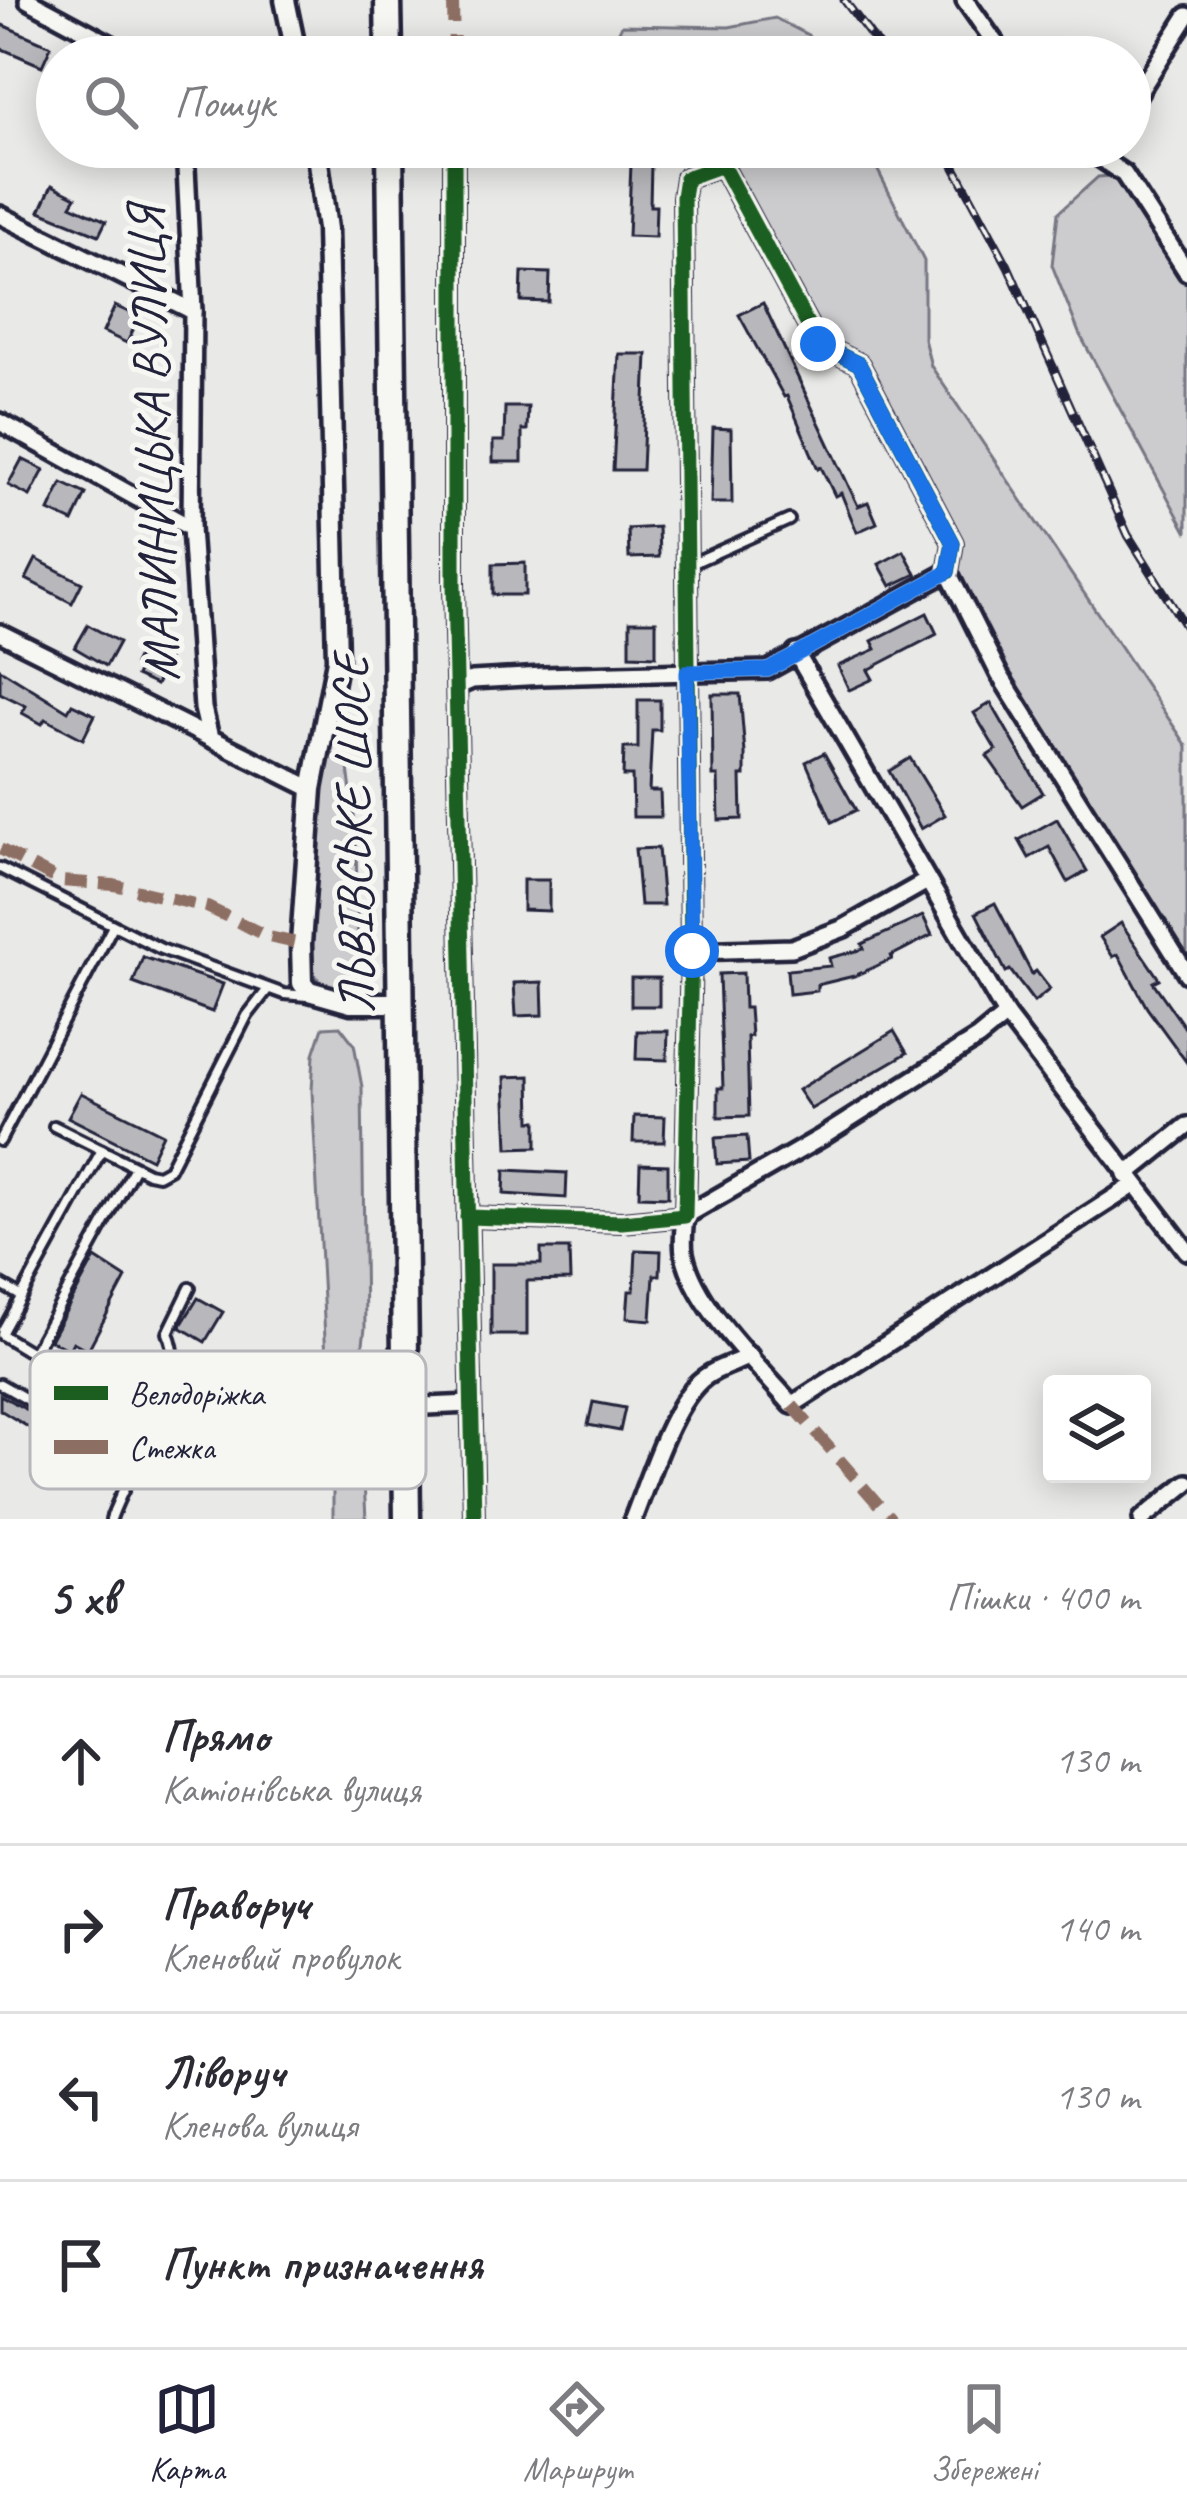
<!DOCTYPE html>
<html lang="uk">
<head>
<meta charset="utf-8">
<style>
  :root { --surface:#fff; --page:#f2f2f3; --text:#2b2b33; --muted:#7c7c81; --line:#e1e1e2; --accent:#22223b }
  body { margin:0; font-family:Caveat,sans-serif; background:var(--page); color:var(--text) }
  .controls { position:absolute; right:36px; bottom:36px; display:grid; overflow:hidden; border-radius:12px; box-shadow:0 6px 30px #0003 }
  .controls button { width:108px; height:108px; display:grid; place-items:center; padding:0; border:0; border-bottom:3px solid var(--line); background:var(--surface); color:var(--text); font:60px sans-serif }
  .stop { position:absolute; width:36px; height:36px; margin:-27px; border:9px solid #1a73e8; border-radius:50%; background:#fff }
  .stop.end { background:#1a73e8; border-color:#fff; box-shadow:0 3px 12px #0008 }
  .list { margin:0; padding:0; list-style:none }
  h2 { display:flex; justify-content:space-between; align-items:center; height:156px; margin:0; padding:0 48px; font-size:51px }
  h2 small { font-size:39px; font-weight:400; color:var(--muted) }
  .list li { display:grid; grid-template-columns:78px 1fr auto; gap:36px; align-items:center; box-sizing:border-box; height:168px; padding:0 48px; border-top:3px solid var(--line) }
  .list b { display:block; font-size:45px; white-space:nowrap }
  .list p { margin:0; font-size:39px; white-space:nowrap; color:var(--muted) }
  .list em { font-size:39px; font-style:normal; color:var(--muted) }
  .icon { flex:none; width:66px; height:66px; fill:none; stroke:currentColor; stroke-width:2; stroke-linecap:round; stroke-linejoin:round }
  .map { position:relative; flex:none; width:1187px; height:1519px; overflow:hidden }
  .search { position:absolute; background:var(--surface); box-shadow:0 6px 30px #0003; left:36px; right:36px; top:36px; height:132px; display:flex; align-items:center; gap:30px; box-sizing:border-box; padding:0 42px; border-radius:66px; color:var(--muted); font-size:45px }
  .sheet { height:828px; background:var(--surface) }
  nav { display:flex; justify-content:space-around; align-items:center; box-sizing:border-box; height:168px; border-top:3px solid var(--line); background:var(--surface); font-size:33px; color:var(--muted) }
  nav a { display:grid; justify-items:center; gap:6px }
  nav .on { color:var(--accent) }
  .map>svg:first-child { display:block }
</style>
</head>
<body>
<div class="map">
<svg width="1187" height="1519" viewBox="0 0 1187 1519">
  <rect width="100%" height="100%" fill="#e9e9e7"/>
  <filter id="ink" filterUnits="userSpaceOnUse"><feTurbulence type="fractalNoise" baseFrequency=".00833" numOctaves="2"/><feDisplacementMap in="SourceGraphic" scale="24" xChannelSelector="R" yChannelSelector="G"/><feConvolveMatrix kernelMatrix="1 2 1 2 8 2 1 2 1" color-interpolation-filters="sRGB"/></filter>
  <g filter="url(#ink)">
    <g fill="#ccccce" stroke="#777784" stroke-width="3">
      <path d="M775,18L808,35L819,57H605L622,25L729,27Z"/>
      <path d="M714,147H866L924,261V339L931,366L1187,746V974L1140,903L948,572L953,543L859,364L818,344Z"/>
      <path d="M1110,176L1124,184L1187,284V533L1079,333L1052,265L1058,213L1098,177Z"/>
      <path d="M328,752L347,760L356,830L358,966L354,984L339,992L324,987L312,971L313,833Z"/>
      <path d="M340,1026L354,1044L362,1087L365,1328L359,1375L349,1382L327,1376L312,1091L314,1054L323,1027Z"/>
      <path d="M344,1471L355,1473L364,1482L366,1519H333V1478Z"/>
    </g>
    <g fill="#b8b8bc" stroke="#22223b" stroke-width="3">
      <path d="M0,24L51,46L42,66L0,48Z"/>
      <path d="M631,164H651L650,206H656L655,237L628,236Z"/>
      <path d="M52,185L76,197L71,205L106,221L99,235L40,211Z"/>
      <path d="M522,272L550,273L549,302L521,301Z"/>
      <path d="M763,303L858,506L868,502L877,523L857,532L841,493L835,496L821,467L818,469L787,396L784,397L739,315Z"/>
      <path d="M115,306L139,317L127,343L103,332Z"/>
      <path d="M619,354H647L642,470H613Z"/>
      <path d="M505,407H528L527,430H522V462H493V441H504Z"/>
      <path d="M713,428L731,429L732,503H711Z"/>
      <path d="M22,459L44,470L30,496L8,485Z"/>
      <path d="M62,483L86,494L73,522L49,511Z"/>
      <path d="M658,527L659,557L629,558L628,529Z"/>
      <path d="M904,551L916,574L891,586L879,564Z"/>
      <path d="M36,559L82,583L72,603L26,579Z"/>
      <path d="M525,563V595H493V564Z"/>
      <path d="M927,613L937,634L868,670L873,679L849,690L838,666L876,649L872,641Z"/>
      <path d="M630,621H656V656L630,655Z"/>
      <path d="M88,625L119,642L106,666L75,648Z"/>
      <path d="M142,647L168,659L156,685L136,676L140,667L134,664Z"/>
      <path d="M0,669L68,711L72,704L95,715L83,739L45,719L42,724L22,713L26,706L0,693Z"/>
      <path d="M712,694H740L745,753V776H741L742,819L719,820L718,776H713Z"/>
      <path d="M638,700H660V730H652L649,791H660L661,817H633L632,776H623L624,748H638Z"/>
      <path d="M991,703L1043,793L1022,806L987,756L996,750L974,713Z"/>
      <path d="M824,753L856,810L832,822L806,762Z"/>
      <path d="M910,758L945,815L921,829L889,771Z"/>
      <path d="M1057,819L1087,871L1068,882L1049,847L1029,858L1019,840Z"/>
      <path d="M658,848L663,905H640L635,849Z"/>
      <path d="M523,880H549V911L523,910Z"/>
      <path d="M995,903L1032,974L1036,971L1050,989L1034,1002L1010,970L1006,972L976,913Z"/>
      <path d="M923,916L932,935L891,956L892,959L854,976L817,985V991L789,994L787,970L831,966L829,958L864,949L862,944Z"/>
      <path d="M1121,923L1159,979L1153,982L1187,1031V1063L1147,1008L1118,954L1113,957L1100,937Z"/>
      <path d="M143,957L223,984L212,1012L133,983Z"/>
      <path d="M743,973L744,1008H749L751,1036L747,1037L749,1116L718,1117V1088H723L719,974Z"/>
      <rect x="631" y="978" width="28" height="28"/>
      <path d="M542,982L543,1015L516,1016L514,983Z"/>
      <path d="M637,1031H668L667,1060L636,1059Z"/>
      <path d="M894,1031L907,1053L811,1109L798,1090Z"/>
      <path d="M530,1076L531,1121H537V1147L508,1148L505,1077Z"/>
      <path d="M81,1093L163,1134L151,1159L68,1117Z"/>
      <path d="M634,1116L665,1117L664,1142H633Z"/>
      <path d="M747,1136L749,1162L717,1164L715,1138Z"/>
      <path d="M640,1164L668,1165V1197L639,1196Z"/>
      <path d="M505,1170L567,1173L566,1198L504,1194Z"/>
      <path d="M541,1249H569L570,1280L527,1281V1335H491V1264H541Z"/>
      <path d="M636,1250L661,1251L660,1275H654L651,1320L627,1318L629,1291H634Z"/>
      <path d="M95,1258L126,1278L88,1350L73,1342L69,1350L50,1340Z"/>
      <path d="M198,1298L223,1312L205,1342L180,1327Z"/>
      <path d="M0,1395L111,1457L102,1472L0,1410Z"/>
      <path d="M593,1402L625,1408L620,1431L588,1425Z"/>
    </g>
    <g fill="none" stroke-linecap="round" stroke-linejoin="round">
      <defs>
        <g id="service">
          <path d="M686,566L789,520"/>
          <path d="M0,868L161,949L284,994L307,996"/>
          <path d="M54,1126L148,1173L158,1175L169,1169L247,1016L268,989"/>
          <path d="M0,1141L113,926"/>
          <path d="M102,1150L3,1330L2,1335L30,1352L35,1350L135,1167"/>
          <path d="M0,1284L21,1296"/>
          <path d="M0,1384L134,1460"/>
          <path d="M111,1519C129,1464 193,1389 168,1333L190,1288"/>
        </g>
        <g id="minor">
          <path d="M28,0L134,57"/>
          <path d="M965,0L1005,57"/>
          <path d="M1130,106L1187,16"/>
          <path d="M185,147L193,311L191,528L203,708L210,738"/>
          <path d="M1084,147L1124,174L1187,272"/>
          <path d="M454,155V585L474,1519"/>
          <path d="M0,215L193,311"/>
          <path d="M0,422L191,528"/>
          <path d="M948,572L999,674L1187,974"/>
          <path d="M0,633L312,789"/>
          <path d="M796,653L1006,1015"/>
          <path d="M458,686L472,680L543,676L768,670L948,572"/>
          <path d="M691,951L792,948L844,928L927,881"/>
          <path d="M1126,1175L1187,1126"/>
          <path d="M1134,1185L792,1405C758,1365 694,1306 684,1253C682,1241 684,1228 685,1216L822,1137L978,1038L1006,1015L1187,1251"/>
          <path d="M467,1217L622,1222L685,1216L691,951L683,197L686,178L722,165L818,344L859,364L953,543L948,572"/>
          <path d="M405,1407L471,1404"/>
          <path d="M633,1519C648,1481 670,1410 699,1382C713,1369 733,1364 750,1356"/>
          <path d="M1142,1519L1187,1483"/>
        </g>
        <g id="tertiary">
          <path d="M285,0L297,57"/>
          <path d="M316,147L327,229L337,660L312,789L301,944L302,983L309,991L351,1003H399"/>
        </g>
        <g id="primary">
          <path d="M388,0L389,57"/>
          <path d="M390,147L407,1519"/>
        </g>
      </defs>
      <use href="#service" stroke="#22223b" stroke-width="16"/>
      <use href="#minor" stroke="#22223b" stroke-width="24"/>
      <use href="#tertiary" stroke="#22223b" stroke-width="27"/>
      <use href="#primary" stroke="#22223b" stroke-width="33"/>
      <use href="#service" stroke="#f6f6f2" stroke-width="8"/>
      <use href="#minor" stroke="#f6f6f2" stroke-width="15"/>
      <use href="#tertiary" stroke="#f6f6f2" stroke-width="18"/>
      <use href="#primary" stroke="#f6f6f2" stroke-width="24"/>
      <defs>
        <g id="rail">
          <path d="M844,0L887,57"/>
          <path d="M944,147L1008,266L1128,535L1187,629"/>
        </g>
      </defs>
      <use href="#rail" stroke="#22223b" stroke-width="9"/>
      <use href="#rail" stroke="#f6f6f2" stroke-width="4.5" stroke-dasharray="14" stroke-linecap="butt"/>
      <g stroke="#8d6e63" stroke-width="12" stroke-dasharray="24 12" stroke-linecap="butt">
        <path d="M453,0L454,57"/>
        <path d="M0,849L60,881L114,885L207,907L269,937L301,944"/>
        <path d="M792,1405L891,1519"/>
      </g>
      <defs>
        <g id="cycleway">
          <path d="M454,155V585L474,1519"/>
          <path d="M467,1217L622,1222L685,1216L691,951L683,197L686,178L722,165L818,344L859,364L953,543L948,572"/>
        </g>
      </defs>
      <use href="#cycleway" stroke="#f6f6f2" stroke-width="22"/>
      <use href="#cycleway" stroke="#1b5e20" stroke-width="15"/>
    </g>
  </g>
  <g fill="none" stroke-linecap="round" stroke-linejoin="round" filter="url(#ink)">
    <path stroke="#1a73e8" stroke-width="15" d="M692,951L687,672L768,670L948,572L953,543L859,364L818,344"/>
  </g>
  <g text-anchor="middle" stroke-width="10" stroke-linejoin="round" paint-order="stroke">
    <g font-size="51" fill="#22223b" stroke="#f6f6f2">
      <text transform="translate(152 444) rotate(-92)" y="18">МАЛИНИЦЬКА ВУЛИЦЯ</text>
      <text transform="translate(352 834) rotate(-91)" y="18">ЛЬВІВСЬКЕ ШОСЕ</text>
    </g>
  </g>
  <rect x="30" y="1351" width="396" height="138" rx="18" fill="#f6f6f2" stroke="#b6b6bb" stroke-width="3"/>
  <rect x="54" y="1386" width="54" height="14" fill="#1b5e20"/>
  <rect x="54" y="1440" width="54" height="14" fill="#8d6e63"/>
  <g font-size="33" fill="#22223b">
    <text x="129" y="1405">Велодоріжка</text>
    <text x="129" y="1459">Стежка</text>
  </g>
</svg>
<div class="controls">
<button><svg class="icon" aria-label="layers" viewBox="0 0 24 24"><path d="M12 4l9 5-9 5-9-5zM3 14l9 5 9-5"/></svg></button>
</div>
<div class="stop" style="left:692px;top:951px"></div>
<div class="stop end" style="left:818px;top:344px"></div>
<div class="search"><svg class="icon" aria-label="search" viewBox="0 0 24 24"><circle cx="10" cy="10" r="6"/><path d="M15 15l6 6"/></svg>Пошук</div>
</div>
<section class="sheet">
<h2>5 хв<small>Пішки · 400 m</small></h2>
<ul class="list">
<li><svg class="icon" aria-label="ahead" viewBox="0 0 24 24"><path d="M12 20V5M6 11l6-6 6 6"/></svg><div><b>Прямо</b><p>Катіонівська вулиця</p></div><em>130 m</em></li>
<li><svg class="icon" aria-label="right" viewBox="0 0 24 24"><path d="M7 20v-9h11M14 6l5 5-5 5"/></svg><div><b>Праворуч</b><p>Кленовий провулок</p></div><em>140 m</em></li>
<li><svg class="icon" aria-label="left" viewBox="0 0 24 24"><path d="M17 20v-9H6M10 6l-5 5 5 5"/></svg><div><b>Ліворуч</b><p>Кленова вулиця</p></div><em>130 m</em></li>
<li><svg class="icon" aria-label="arrive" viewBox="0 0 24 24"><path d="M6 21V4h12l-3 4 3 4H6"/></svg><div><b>Пункт призначення</b></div></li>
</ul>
</section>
<nav>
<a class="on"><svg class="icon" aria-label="map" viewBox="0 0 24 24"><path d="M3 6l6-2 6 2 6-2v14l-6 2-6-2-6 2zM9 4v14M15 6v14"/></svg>Карта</a>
<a><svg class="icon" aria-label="directions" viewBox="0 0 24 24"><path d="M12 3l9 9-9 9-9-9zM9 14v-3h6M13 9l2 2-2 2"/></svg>Маршрут</a>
<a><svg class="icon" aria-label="saved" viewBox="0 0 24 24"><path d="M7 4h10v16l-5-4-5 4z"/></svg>Збережені</a>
</nav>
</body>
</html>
